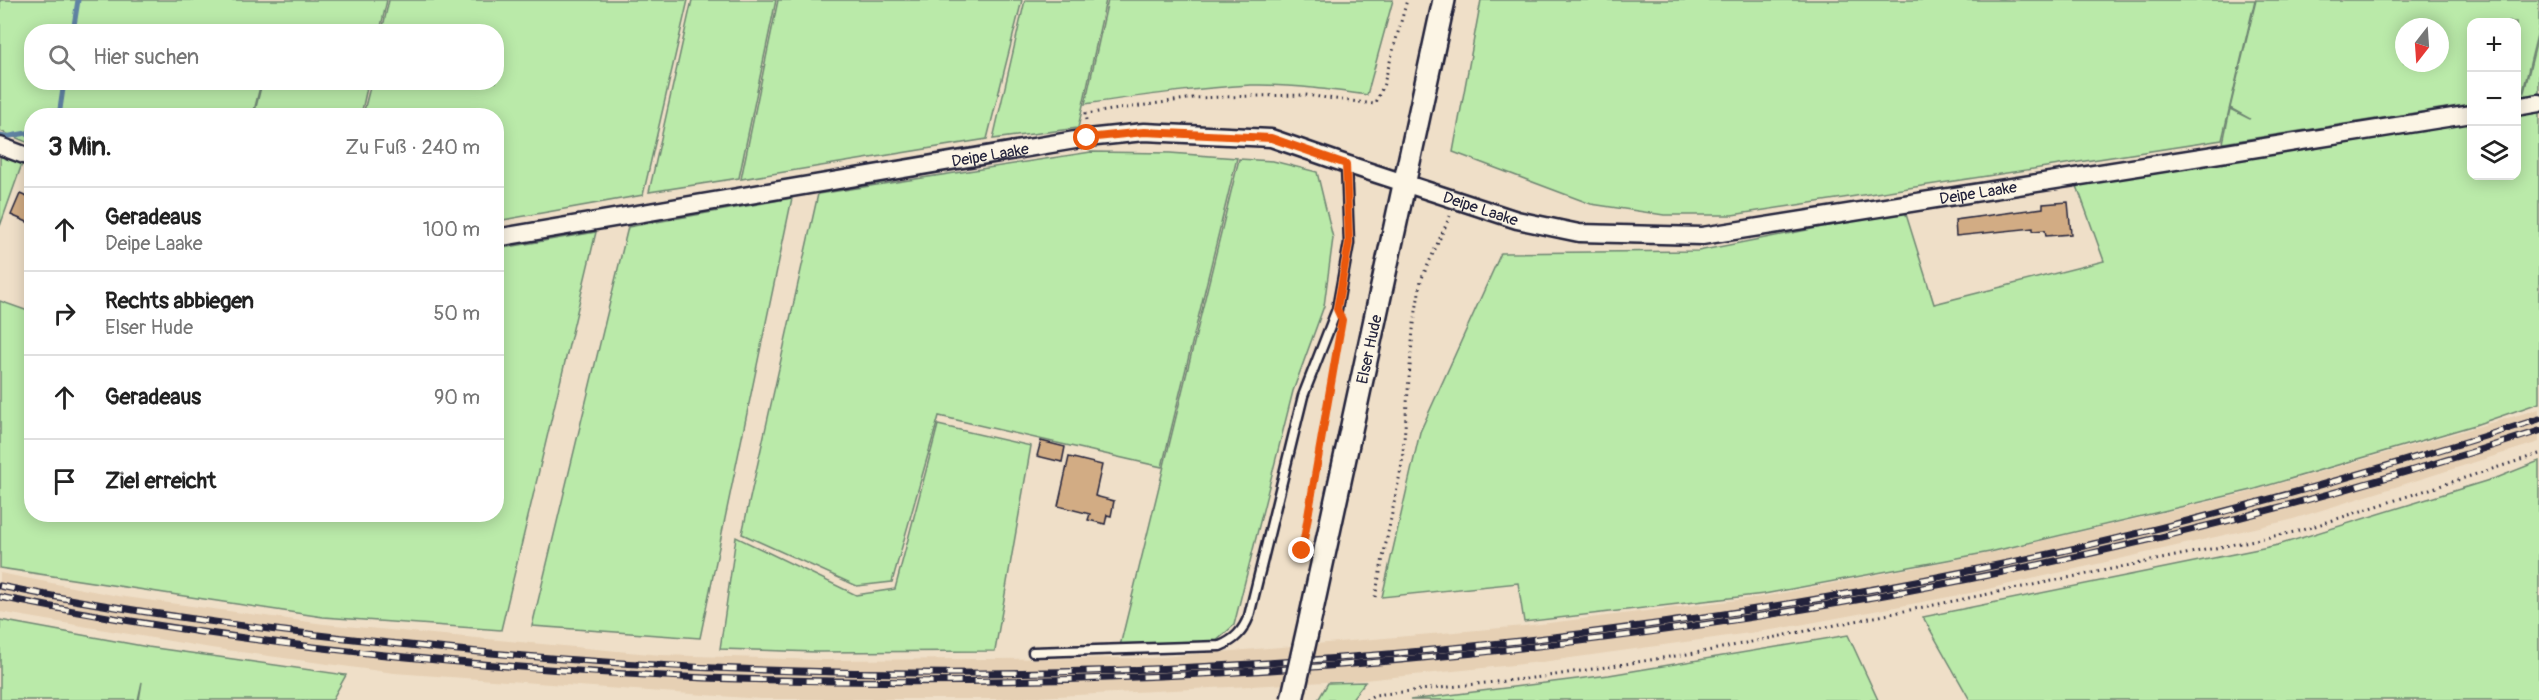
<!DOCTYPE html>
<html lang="de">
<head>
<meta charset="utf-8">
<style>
  :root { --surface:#fff; --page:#f2f2f2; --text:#222; --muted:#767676; --line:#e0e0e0 }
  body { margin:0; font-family:Pangolin,sans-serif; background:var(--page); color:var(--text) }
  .controls { position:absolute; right:18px; top:18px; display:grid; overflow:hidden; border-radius:12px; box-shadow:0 3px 15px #0003 }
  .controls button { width:54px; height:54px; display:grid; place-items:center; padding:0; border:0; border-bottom:2px solid var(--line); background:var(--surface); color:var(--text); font:30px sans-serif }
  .compass { position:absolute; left:2395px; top:18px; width:54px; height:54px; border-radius:50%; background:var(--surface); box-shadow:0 3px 15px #0003; rotate:197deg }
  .stop { position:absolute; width:18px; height:18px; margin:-14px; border:4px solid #ea580c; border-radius:50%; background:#fff }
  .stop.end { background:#ea580c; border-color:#fff; box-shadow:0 2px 6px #0008 }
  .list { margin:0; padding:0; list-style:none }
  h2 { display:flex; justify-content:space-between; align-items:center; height:78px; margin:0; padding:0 24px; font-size:26px }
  h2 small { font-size:20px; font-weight:400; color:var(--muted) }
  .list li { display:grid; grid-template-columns:39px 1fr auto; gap:18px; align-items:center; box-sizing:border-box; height:84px; padding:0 24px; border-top:2px solid var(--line) }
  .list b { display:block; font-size:22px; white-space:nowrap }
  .list p { margin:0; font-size:20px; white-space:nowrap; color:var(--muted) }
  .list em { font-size:20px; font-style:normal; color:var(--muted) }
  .icon { flex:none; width:33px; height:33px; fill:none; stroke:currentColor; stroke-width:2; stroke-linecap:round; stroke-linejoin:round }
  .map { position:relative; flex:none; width:2539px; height:700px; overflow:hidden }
  .search { position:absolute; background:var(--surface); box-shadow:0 3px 15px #0003; left:24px; top:24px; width:480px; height:66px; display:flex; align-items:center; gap:15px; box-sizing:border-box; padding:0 21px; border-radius:24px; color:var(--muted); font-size:22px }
  .panel { position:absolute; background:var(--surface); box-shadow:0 3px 15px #0003; left:24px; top:108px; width:480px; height:414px; border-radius:24px }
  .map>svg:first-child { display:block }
</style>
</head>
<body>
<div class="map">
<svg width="2539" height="700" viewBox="0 0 2539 700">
  <rect width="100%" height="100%" fill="#efdfc8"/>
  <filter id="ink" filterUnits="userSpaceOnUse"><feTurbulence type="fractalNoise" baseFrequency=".0167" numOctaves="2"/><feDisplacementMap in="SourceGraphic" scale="12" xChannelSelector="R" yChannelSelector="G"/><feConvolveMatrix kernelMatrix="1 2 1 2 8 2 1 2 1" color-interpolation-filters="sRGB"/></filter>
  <g filter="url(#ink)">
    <path fill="#e6d0b4" d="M2539,409V442L2290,520L1970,593L1778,629L1542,662L1364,680L997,699H761L394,673L211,648L0,612V573L118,596L324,624L661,655L824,660L1151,658L1524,626L1762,597L1990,553L2243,494Z"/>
    <g fill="#baeaa9" stroke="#6e8672" stroke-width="1.5" fill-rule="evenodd">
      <path d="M0,0H387L380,31H274V27L273,32H32V82L261,83L253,115L32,116L31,144L0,131Z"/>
      <path d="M389,0H688L643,195L497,221L496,116L363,115L371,83L496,82V32L382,31Z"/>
      <path d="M692,0H776L739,178L649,192Z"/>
      <path d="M778,0H1022L987,139L741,179Z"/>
      <path d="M1025,0H1106L1078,128L993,139Z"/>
      <path d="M1108,0H1393L1367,95C1329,90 1290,84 1251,85C1196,88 1140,96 1085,104Z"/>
      <path d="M1481,0H2255L2222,140L1732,215H1664L1591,204L1453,152Z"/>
      <path d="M2256,0H2539V27L2522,96L2517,97L2516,22H2472L2471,104L2223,143L2230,109L2250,119L2230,108ZM2404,27H2440V63H2404Z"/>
      <path d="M2539,32V93L2523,96Z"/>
      <path d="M262,83V82L368,83L361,115H254Z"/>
      <path d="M2539,108V403L2475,425L2252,490L1990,552L1764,594L1524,622L1518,583L1382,597L1420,432L1501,253L1698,251L1905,211L1934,304L2104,261L2076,183L2471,119L2472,176H2516L2517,112Z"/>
      <path d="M1091,152L1170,153L1237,158L1162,467L939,416L892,582L857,586L742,534L818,194Z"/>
      <path d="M0,156L22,164L0,226Z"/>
      <path d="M1239,159L1273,161L1317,172L1333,238L1324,306L1293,391L1234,625L1213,644L1120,646Z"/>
      <path d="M792,198L700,638L532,626L628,227Z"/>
      <path d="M596,232L501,630L323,617L0,568V301L31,312L32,514H496L497,249Z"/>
      <path d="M938,425L1031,446L995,651L816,652L720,649L736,537L856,595L895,589Z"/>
      <path d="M2539,461V700H1970L1923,617L2278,545L2499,477Z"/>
      <path d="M0,620L148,647L346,675L332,700H139L142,682L138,700H0Z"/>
      <path d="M1848,635L1878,700H1410L1609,675Z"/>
      <path d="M1365,682L1351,700H1318L1328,683Z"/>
    </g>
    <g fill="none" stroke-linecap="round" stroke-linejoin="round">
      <g stroke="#6083a3" stroke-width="5">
        <path d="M73,32L78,0"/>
        <path d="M59,116L64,82"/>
        <path d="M0,136L5,137L32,132"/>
      </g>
    </g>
    <g fill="#d2ac84" stroke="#22223b" stroke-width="1.5">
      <path d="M20,194L32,199V224L11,215Z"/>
      <path d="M2068,202L2071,234L2046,236L2045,230L2033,231V228L1956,236L1955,220L2043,208V204Z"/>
      <path d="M1041,441L1065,447L1062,462L1037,456Z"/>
      <path d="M1069,457L1102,465L1095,496L1114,501L1111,516L1107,515L1105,524L1088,520L1090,514L1058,506Z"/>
    </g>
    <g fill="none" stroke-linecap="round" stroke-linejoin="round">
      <defs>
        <path id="service" d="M1033,652L1220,646C1235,640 1243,631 1249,616L1303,396L1337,309L1349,243L1346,164"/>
        <g id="minor">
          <path d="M2516,107L2539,103"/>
          <path d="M0,146L32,158"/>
          <path id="s1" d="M496,238L1087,138L1144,132L1271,138L1346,164L1517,220L1579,233L1702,236L2472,114"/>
        </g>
        <g id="tertiary">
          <path id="s2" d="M1311,615L1444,0"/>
        </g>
      </defs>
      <use href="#service" stroke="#22223b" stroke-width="13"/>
      <use href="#minor" stroke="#22223b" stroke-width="21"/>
      <use href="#tertiary" stroke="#22223b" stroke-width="26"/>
      <g stroke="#22223b" stroke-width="3" stroke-dasharray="1.5 4.5" stroke-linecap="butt">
        <path d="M1086,120L1085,114L1194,98L1254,96L1305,95L1374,104L1383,87L1407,0"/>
        <path d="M1302,560L1338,345"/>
        <path d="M1375,597L1402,464L1413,330L1421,280L1450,216"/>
        <path d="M1366,700L1374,695L1542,677L1707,651L2299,531L2539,454"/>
      </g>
      <use href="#service" stroke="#fcf5e5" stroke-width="8"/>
      <use href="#minor" stroke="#fcf5e5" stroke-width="16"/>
      <use href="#tertiary" stroke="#fcf5e5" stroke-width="21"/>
      <defs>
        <g id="rail">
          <path d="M0,586C148,616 298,634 448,649C958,699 1475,671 1978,569C2168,531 2354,478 2539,419"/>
          <path d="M0,597C232,644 469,668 705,678C1325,700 1949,622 2539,431"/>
        </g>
      </defs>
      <use href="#rail" stroke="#22223b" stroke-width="7"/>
      <use href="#rail" stroke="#fcf5e5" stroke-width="4.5" stroke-dasharray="14" stroke-linecap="butt"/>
      <defs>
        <path id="tertiary-bridge" d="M1292,700L1311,615"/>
      </defs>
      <use href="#tertiary-bridge" stroke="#22223b" stroke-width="26" stroke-linecap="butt"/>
      <use href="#tertiary-bridge" stroke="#fcf5e5" stroke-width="21"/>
    </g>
  </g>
  <g fill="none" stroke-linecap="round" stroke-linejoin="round" filter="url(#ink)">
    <path stroke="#ea580c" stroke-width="8" d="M1087,138L1144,132L1271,138L1346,164L1349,243L1337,309L1342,320L1302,551"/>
  </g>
  <g text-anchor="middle" stroke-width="4.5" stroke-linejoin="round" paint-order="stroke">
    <g font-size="16" fill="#22223b" stroke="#fcf5e5">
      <text dy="6" stroke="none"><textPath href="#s1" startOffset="501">Deipe Laake</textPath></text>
      <text dy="6" stroke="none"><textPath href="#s1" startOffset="1509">Deipe Laake</textPath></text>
      <text dy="6" stroke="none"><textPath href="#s1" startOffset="1005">Deipe Laake</textPath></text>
      <text dy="6" stroke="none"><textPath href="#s2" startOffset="272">Elser Hude</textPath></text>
    </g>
  </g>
</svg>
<div class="controls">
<button>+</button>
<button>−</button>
<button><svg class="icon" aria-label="layers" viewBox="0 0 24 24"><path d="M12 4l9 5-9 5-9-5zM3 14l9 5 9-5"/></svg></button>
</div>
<svg class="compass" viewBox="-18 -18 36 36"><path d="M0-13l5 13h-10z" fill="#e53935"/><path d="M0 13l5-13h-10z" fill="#767676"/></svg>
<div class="stop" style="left:1087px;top:138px"></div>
<div class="stop end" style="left:1302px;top:551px"></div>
<div class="search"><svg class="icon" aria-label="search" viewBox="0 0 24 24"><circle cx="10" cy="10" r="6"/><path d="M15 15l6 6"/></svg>Hier suchen</div>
<section class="panel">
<h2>3 Min.<small>Zu Fuß · 240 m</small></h2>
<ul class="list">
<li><svg class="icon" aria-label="ahead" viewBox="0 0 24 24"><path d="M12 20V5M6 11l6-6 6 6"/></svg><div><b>Geradeaus</b><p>Deipe Laake</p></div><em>100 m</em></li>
<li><svg class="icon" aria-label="right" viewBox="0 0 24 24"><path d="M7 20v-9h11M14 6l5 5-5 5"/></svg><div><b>Rechts abbiegen</b><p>Elser Hude</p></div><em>50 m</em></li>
<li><svg class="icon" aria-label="ahead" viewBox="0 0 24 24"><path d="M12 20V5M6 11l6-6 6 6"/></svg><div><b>Geradeaus</b></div><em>90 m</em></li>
<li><svg class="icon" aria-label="arrive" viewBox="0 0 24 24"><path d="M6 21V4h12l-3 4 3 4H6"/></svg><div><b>Ziel erreicht</b></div></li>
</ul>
</section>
</div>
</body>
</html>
